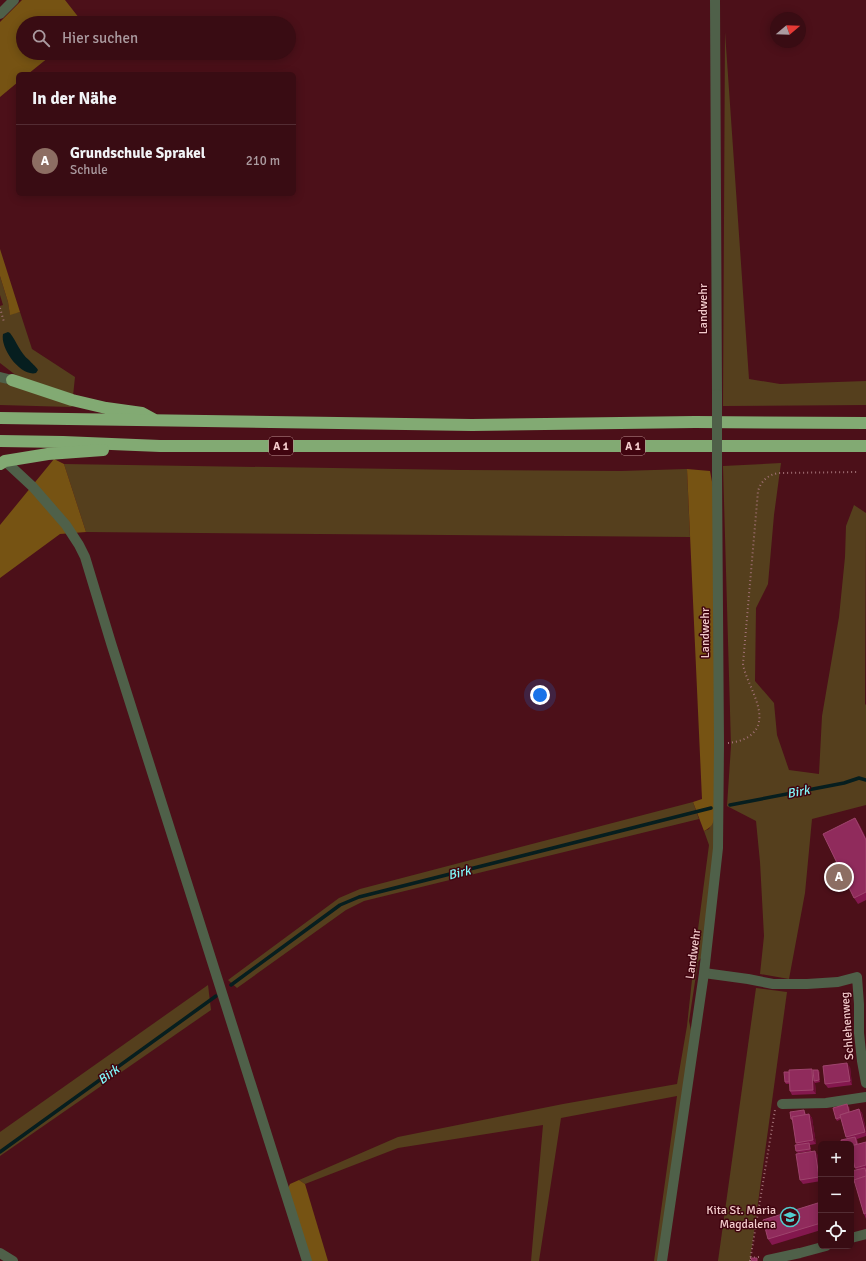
<!DOCTYPE html>
<html lang="de">
<head>
<meta charset="utf-8">
<style>
  :root { --surface:#390c13; --page:#40151c; --text:#f1f3f6; --muted:#ab9ba0; --line:#532c33; --accent:#1a73e8 }
  body { margin:0; font-family:Signika,sans-serif; background:var(--page); color:var(--text) }
  .controls { position:absolute; right:12px; bottom:12px; display:grid; overflow:hidden; border-radius:6px; box-shadow:0 2px 10px #0003 }
  .controls button { width:36px; height:36px; display:grid; place-items:center; padding:0; border:0; border-bottom:1px solid var(--line); background:var(--surface); color:var(--text); font:20px sans-serif }
  .compass { position:absolute; left:770px; top:12px; width:36px; height:36px; border-radius:50%; background:var(--surface); box-shadow:0 2px 10px #0003; rotate:71deg }
  .you { position:absolute; left:540px; top:695px; width:14px; height:14px; margin:-10px; border:3px solid #fff; border-radius:50%; background:#1a73e8; box-shadow:0 0 0 6px #1a73e833 }
  .badge { display:grid; place-items:center; width:26px; height:26px; border-radius:50%; background:var(--accent); color:#fff; font-size:13px; font-weight:700 }
  .pin { position:absolute; translate:-50% -50%; border:2px solid #fff; box-shadow:0 1px 4px #0006 }
  .list { margin:0; padding:0; list-style:none }
  h2 { display:flex; justify-content:space-between; align-items:center; height:52px; margin:0; padding:0 16px; font-size:17px }
  h2 small { font-size:13px; font-weight:400; color:var(--muted) }
  .list li { display:grid; grid-template-columns:26px 1fr auto; gap:12px; align-items:center; box-sizing:border-box; height:72px; padding:0 16px; border-top:1px solid var(--line) }
  .list b { display:block; font-size:15px; white-space:nowrap }
  .list p { margin:0; font-size:13px; white-space:nowrap; color:var(--muted) }
  .list em { font-size:13px; font-style:normal; color:var(--muted) }
  .icon { flex:none; width:22px; height:22px; fill:none; stroke:currentColor; stroke-width:2; stroke-linecap:round; stroke-linejoin:round }
  .map { position:relative; flex:none; width:866px; height:1261px; overflow:hidden }
  .search { position:absolute; background:var(--surface); box-shadow:0 2px 10px #0003; left:16px; top:16px; width:280px; height:44px; display:flex; align-items:center; gap:10px; box-sizing:border-box; padding:0 14px; border-radius:22px; color:var(--muted); font-size:15px }
  .panel { position:absolute; background:var(--surface); box-shadow:0 2px 10px #0003; left:16px; top:72px; width:280px; height:124px; border-radius:6px }
  .map>svg:first-child { display:block }
</style>
</head>
<body>
<div class="map">
<svg width="866" height="1261" viewBox="0 0 866 1261">
  <rect width="100%" height="100%" fill="#4c1019"/>
  <g fill="#553f1d">
    <path d="M725,32L749,379L780,384L866,381V405L723,406Z"/>
    <path d="M0,276L8,302L10,314L20,312L32,349L75,377L73,396L26,381L13,373L0,363V306L3,305L0,295Z"/>
    <path d="M0,381L73,406L71,407L0,405Z"/>
    <path d="M781,463L774,515L768,584L756,608L755,681L774,703L777,735L789,770L819,774L822,716L839,617L845,557L846,526L854,505L866,513L865,704L866,705V805L812,819L805,893L789,979L760,974L764,936L760,862L756,821L727,806L731,746L723,466Z"/>
    <path d="M64,464L462,470L621,471L687,469L690,537L86,532Z"/>
    <path d="M693,802L699,819L364,901L346,910L237,988L228,980L339,898L360,889Z"/>
    <path d="M715,815V835L704,954L698,962L689,1021L692,1035L659,1261H654L677,1096L561,1118L539,1261H531L543,1125L398,1148L305,1184L299,1180L398,1137L563,1104L677,1084L687,1026L695,952L709,845L704,831L709,829Z"/>
    <path d="M208,985L211,1010L0,1156V1132Z"/>
    <path d="M756,988L787,992L750,1261H718Z"/>
  </g>
  <g fill="#765313">
    <path d="M22,0H65L83,23H23V53H54L28,74H18V82L0,97V22Z"/>
    <path d="M0,249L20,312L10,315L8,302L0,276Z"/>
    <path d="M54,459L64,464L86,532L60,534L0,578V525Z"/>
    <path d="M687,469L710,471L713,487L715,815C713,824 712,827 704,831L693,802L702,799Z"/>
    <path d="M299,1180L305,1184L328,1261H310L287,1190L290,1184Z"/>
  </g>
  <path fill="#061e1f" d="M8,332L10,333C17,342 20,353 29,360C32,364 35,365 38,370L36,373C21,377 0,349 3,334Z"/>
  <g fill="none" stroke-linecap="round" stroke-linejoin="round">
    <g stroke="#061e1f" stroke-width="3.5">
      <path d="M730,805L844,783L859,778L866,780"/>
      <path d="M231,985L340,905L359,897L711,808"/>
      <path d="M0,1152L216,996"/>
    </g>
    <g stroke="#a17075" stroke-width="2" stroke-dasharray="1 3" stroke-linecap="butt">
      <path d="M0,308L4,322"/>
      <path d="M728,743C738,742 748,739 754,732C770,714 746,684 743,664L758,491C761,481 768,475 778,473L858,472"/>
      <path d="M750,1258L759,1257"/>
      <path d="M750,1261L775,1110"/>
    </g>
    <g stroke="#4f6049" stroke-width="10">
      <path d="M715,0L717,394"/>
      <path d="M0,14L14,0"/>
      <path d="M0,377L12,380"/>
      <path d="M5,461L33,487L66,525L79,545L85,557L111,643L307,1261"/>
      <path d="M704,973L748,979L773,984H807L838,982L857,977L859,1004V1033L862,1061L866,1083"/>
      <path d="M782,1104L826,1103L866,1097"/>
      <path d="M851,1238L866,1234"/>
      <path d="M0,1253L13,1261"/>
      <path d="M768,1260L800,1253L826,1246"/>
      <path d="M662,1261L704,973L718,848L719,744L717,475"/>
    </g>
    <g stroke="#82aa73" stroke-width="12">
      <path d="M12,380L72,400L106,408L142,413L153,419"/>
      <path d="M0,418L472,425L695,422L866,423"/>
      <path d="M0,441L63,442L160,446H866"/>
      <path d="M0,464L5,461L48,454L103,450"/>
    </g>
    <path stroke="#4f6049" stroke-width="10" d="M717,394V475"/>
  </g>
  <g fill="#84184e">
    <path d="M855,818L859,824L866,838V900L858,904L854,898Z"/>
    <path d="M850,1067L852,1085L828,1088L825,1084Z"/>
    <path d="M812,1069L813,1072H820V1082L815,1083L816,1094L792,1095L790,1091L789,1084H786L785,1082L789,1072Z"/>
    <path d="M849,1106L850,1112L859,1109L862,1113L866,1129V1136L857,1139L858,1144L866,1142V1219L864,1214L856,1184L854,1182L857,1170L855,1168L847,1138L846,1137L841,1119L837,1121L836,1119Z"/>
    <path d="M805,1112L806,1115L809,1114L812,1118L816,1144L810,1145L811,1151L798,1153L796,1151L798,1145L796,1143L793,1121L791,1119Z"/>
    <path d="M818,1155L821,1174V1181L803,1184L800,1180Z"/>
    <path d="M821,1202V1230L772,1245L768,1239Z"/>
  </g>
  <g fill="#690d33">
    <path d="M855,818L859,824L866,838V840Z"/>
    <path d="M847,1063L850,1067L852,1085L850,1081Z"/>
    <path d="M812,1069L815,1073L814,1081L815,1083L816,1094L813,1090Z"/>
    <path d="M818,1070L820,1072V1082L819,1080Z"/>
    <path d="M859,1109L862,1113L866,1129V1133L865,1132Z"/>
    <path d="M809,1114L812,1118L816,1144L813,1140Z"/>
    <path d="M815,1151L818,1155L821,1174V1179L819,1177Z"/>
  </g>
  <g fill="#902b5c" stroke="#9f446d">
    <path d="M855,818L866,840V892L854,898L823,834Z"/>
    <path d="M847,1063L850,1081L825,1084L823,1066Z"/>
    <path d="M812,1069L813,1090L790,1091L789,1070Z"/>
    <path d="M813,1070H818L819,1080L814,1081Z"/>
    <path d="M784,1072H789V1082H785Z"/>
    <path d="M847,1104L849,1112L840,1115L841,1117L836,1119L833,1108Z"/>
    <path d="M859,1109L865,1132L846,1137L840,1115Z"/>
    <path d="M804,1110L805,1115L792,1117L793,1119H791L790,1112Z"/>
    <path d="M809,1114L813,1140L796,1143L792,1117Z"/>
    <path d="M855,1137L857,1144L851,1146V1144H842L841,1140Z"/>
    <path d="M866,1142V1165L855,1168L851,1152V1146Z"/>
    <path d="M809,1143L810,1149L796,1151L795,1145Z"/>
    <path d="M815,1151L819,1177L800,1180L796,1154Z"/>
    <path d="M865,1168L866,1173V1176L854,1180L855,1182H854L851,1171Z"/>
    <path d="M866,1176V1213L864,1214L854,1180Z"/>
    <path d="M821,1202V1223L768,1239L763,1220Z"/>
    <path d="M751,1258H757V1261H752Z"/>
  </g>
  <defs>
    <symbol id="school-ring" viewBox="-11 -11 22 22"><circle r="9.5" fill="#40040f" stroke="#52cdcf" stroke-width="1.5"/><path d="M0-5L7-2L0 1L-7-2ZM-4 1L0 2.5L4 1V4Q0 6-4 4Z" fill="#52cdcf"/></symbol>
  </defs>
  <g fill-rule="evenodd">
    <use href="#school-ring" x="779" y="1206" width="22" height="22"/>
  </g>
  <g text-anchor="middle" stroke-width="3" stroke-linejoin="round" paint-order="stroke">
    <g fill="#40040f" stroke="#bd8f93" stroke-width="1">
      <rect x="269" y="437" width="24" height="18" rx="3"/>
      <rect x="621" y="437" width="24" height="18" rx="3"/>
    </g>
    <g font-size="11" font-weight="bold" fill="#f2cacb">
      <text x="281" y="450">A 1</text>
      <text x="633" y="450">A 1</text>
    </g>
    <g font-size="12" fill="#f2cacb" stroke="#40040f">
      <text transform="translate(703 309) rotate(-90)" y="4">Landwehr</text>
      <text transform="translate(705 633) rotate(-90)" y="4">Landwehr</text>
      <text transform="translate(693 954) rotate(-82)" y="4">Landwehr</text>
      <text transform="translate(847 1026) rotate(-94)" y="4">Schlehenweg</text>
    </g>
    <g font-size="12" fill="#f2cacb" stroke="#40040f" text-anchor="end">
      <text x="776" y="1214">Kita St. Maria<tspan x="776" dy="14">Magdalena</tspan></text>
    </g>
    <g font-size="13" font-style="italic" fill="#81f8fa" stroke="#40040f">
      <text transform="translate(798 791) rotate(-11)" y="5">Birk</text>
      <text transform="translate(459 872) rotate(-14)" y="5">Birk</text>
      <text transform="translate(108 1074) rotate(-36)" y="5">Birk</text>
    </g>
  </g>
</svg>
<div class="controls">
<button>+</button>
<button>−</button>
<button><svg class="icon" aria-label="locate" viewBox="0 0 24 24"><circle cx="12" cy="12" r="6"/><path d="M12 2v4M12 18v4M2 12h4M18 12h4"/></svg></button>
</div>
<svg class="compass" viewBox="-18 -18 36 36"><path d="M0-13l5 13h-10z" fill="#e53935"/><path d="M0 13l5-13h-10z" fill="#ab9ba0"/></svg>
<div class="you"></div>
<div class="pin badge" style="left:839px;top:877px;background:#8d6e63">A</div>
<div class="search"><svg class="icon" aria-label="search" viewBox="0 0 24 24"><circle cx="10" cy="10" r="6"/><path d="M15 15l6 6"/></svg>Hier suchen</div>
<section class="panel">
<h2>In der Nähe<small></small></h2>
<ul class="list">
<li><span class="badge" style="background:#8d6e63">A</span><div><b>Grundschule Sprakel</b><p>Schule</p></div><em>210 m</em></li>
</ul>
</section>
</div>
</body>
</html>
